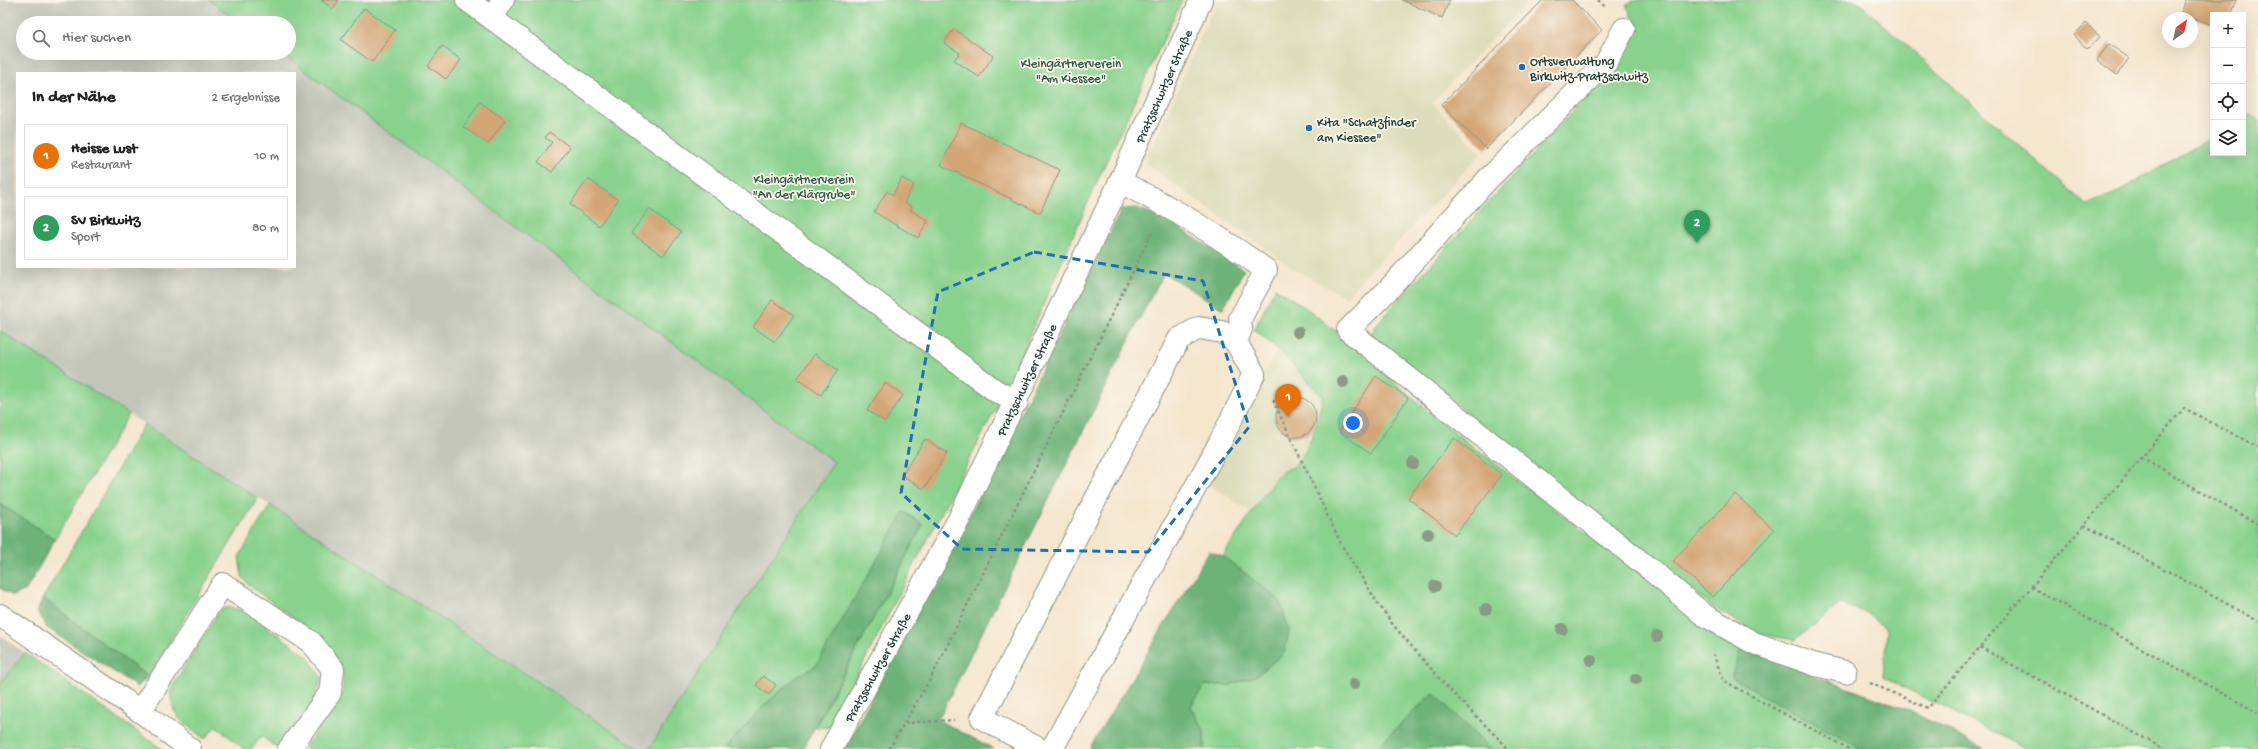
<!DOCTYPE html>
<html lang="de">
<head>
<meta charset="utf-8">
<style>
  :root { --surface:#fff; --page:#f2f2f2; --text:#222; --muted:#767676; --line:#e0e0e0; --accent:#db2777 }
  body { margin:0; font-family:"Gochi Hand",sans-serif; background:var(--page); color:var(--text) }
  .controls { position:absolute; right:12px; top:12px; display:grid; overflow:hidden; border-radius:0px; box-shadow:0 4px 16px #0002 }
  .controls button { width:36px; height:36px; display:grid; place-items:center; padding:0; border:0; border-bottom:1px solid var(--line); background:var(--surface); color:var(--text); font:20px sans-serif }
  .compass { position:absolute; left:2162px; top:12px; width:36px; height:36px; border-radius:50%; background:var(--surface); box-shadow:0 4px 16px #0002; rotate:34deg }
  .you { position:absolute; left:1353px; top:423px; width:14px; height:14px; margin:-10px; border:3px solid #fff; border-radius:50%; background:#1a73e8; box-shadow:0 0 0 6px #1a73e833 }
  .badge { display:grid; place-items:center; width:26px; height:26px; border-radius:50%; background:var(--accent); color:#fff; font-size:13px; font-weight:700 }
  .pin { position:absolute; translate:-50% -33px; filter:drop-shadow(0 1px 2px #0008) }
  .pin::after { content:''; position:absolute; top:21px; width:14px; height:12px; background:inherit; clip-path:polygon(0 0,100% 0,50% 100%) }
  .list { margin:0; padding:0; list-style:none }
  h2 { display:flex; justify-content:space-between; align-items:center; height:52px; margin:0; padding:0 16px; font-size:17px }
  h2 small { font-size:13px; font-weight:400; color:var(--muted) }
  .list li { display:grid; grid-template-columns:26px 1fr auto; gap:12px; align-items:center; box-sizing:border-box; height:64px; margin:0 8px 8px; padding:0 8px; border:1px solid var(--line); border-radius:0px }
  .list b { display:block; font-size:15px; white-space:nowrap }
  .list p { margin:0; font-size:13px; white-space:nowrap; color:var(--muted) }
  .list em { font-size:13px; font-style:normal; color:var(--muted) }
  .icon { flex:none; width:22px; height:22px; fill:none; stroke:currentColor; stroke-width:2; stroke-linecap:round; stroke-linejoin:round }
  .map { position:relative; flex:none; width:2258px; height:749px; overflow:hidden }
  .search { position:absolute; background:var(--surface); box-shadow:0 4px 16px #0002; left:16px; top:16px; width:280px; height:44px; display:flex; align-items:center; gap:10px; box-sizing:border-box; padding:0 14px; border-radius:22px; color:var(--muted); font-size:15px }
  .panel { position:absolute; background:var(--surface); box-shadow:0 4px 16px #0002; left:16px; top:72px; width:280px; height:196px; border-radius:0px }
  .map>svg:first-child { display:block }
</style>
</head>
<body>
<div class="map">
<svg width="2258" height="749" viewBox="0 0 2258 749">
  <rect width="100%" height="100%" fill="#fbf7ec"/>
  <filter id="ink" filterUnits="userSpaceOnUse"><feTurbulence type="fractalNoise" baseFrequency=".025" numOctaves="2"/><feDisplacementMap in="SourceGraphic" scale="8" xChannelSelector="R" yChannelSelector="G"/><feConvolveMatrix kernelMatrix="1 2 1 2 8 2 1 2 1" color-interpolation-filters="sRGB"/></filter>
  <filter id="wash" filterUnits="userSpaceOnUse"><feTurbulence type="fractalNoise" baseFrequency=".012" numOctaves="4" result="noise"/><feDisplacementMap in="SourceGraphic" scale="16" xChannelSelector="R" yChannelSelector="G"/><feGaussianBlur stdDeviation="0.9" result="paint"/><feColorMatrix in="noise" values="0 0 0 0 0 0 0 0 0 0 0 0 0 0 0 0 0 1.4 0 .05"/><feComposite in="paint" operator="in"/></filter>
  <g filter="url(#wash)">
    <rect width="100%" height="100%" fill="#f5e6ce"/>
    <g fill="#deddbb">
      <path d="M1217,0H1529L1432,103L1481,153L1346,297L1295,270L1145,163Z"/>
      <path d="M1278,349L1324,397L1317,427L1307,445L1293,467L1280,473L1251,511L1207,484Z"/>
    </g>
    <g fill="#c3c6b9" fill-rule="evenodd">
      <path d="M0,0H209L240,23H23V53H281L834,462L649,749H639L270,505L0,331ZM17,73H295V267H17Z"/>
      <path d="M0,635L25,653L0,683Z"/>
    </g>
    <g fill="#89d28e" stroke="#548861">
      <path d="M209,0H1182L1099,177L1007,387L830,727L815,728L923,525L905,512L816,666C779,685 752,719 724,749H649L834,462L281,53H289V23H240Z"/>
      <path d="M1632,0H1856L2086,205L2116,193L2213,136V153H2243V118L2250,114L2258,119V749H2027L1883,677L1887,630L1867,613L1840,604L1795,640L1757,634L1711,606L1370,335L1381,319L1606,75L1638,31L1627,6Z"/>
      <path d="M1275,288C1334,322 1386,378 1439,420C1538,498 1640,573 1742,645L1732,678L1861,749H1491L1433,693L1375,749H1204V730L1190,707L1205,685H1230L1256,676L1284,653L1289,632L1280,601L1223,556C1241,528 1259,501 1278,475C1282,470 1289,470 1294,466C1311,449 1318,420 1323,397L1278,349L1254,330Z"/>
      <path d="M0,331L129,414L55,539L0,504Z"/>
      <path d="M144,424L258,498L148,677L43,598Z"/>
      <path d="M270,505L639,749H304L343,692V668L320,637L251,587L242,577L239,557Z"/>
      <path d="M229,607L247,612L307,656L322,678L313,701L279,749L261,736L252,749H244L216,726L205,739C185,724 169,717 171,689L220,610Z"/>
      <path d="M25,653L162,749H0V683Z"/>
    </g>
    <g fill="#6eb479" stroke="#467856">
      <path d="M1136,208L1163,217L1244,270L1223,309L1164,273L1142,314L938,720L994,749H844L962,530L1122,209Z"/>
      <path d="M0,504L55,539L26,590L13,596L0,588Z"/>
      <path d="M904,512L923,525L803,749H724L771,699L797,676L816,666Z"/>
      <path d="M1209,551L1223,556L1280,601L1289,632L1284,653L1256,676L1230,685H1205L1190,707L1204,730V749H1089Z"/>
      <path d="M43,598L148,677L137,687L46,627L37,611Z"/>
      <path d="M1742,645L1815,676L1908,710L1985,749H1861L1732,678Z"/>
      <path d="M1433,693L1491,749H1375Z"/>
    </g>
    <g id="blocks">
      <g fill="#d3a676">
        <path d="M321,0H339L333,9Z"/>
        <path d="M1402,0H1450L1442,18Z"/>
        <path d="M1543,0H1572L1602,30L1486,149L1441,105Z"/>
        <path d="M2186,0H2237L2231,15H2213V25L2181,13Z"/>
        <path d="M364,8L395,30L372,62L341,40Z"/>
        <path d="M2086,23L2100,37L2087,49L2074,35Z"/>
        <path d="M954,29L993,56L979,77L954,60L960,53L944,43Z"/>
        <path d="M2109,44L2129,58L2117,75L2097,60Z"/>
        <path d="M442,46L461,60L446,79L428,66Z"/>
        <path d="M480,102L505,120L488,144L463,127Z"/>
        <path d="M961,123L1060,170L1040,213L941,165Z"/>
        <path d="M549,132L570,147L552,172L538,162L552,142L545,138Z"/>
        <path d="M902,178L914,185L904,202L912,207L910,210L928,221L918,238L874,212L887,191L893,195Z"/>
        <path d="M588,179L618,200L599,226L570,204Z"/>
        <path d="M649,209L681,232L663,256L631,233Z"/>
        <path d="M772,300L794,315L775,342L753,327Z"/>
        <path d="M815,354L838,370L821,395L797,379Z"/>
        <path d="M1376,376L1408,398L1371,453L1339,432Z"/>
        <path d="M885,383L903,395L885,422L867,410Z"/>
        <circle cx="1296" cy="417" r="20"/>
        <path d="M1454,438L1502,475L1455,535L1408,498Z"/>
        <path d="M925,439L947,453L924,489L902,475Z"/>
        <path d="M1735,494L1774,530L1713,597L1673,561Z"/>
        <path d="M763,676L776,685L769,695L756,685Z"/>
      </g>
    </g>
  </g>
  <g filter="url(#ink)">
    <use href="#blocks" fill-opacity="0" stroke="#8a9281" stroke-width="1"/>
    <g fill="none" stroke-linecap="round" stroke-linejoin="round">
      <defs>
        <g id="minor">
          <path d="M467,0L996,391L1017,402"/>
          <path d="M492,18L503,0"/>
          <path d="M1624,29L1606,63L1488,179L1388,290L1348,330L1651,570L1704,615L1754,643L1816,665L1845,672"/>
          <path d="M1120,182C1172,207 1220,237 1266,270L1240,319L1241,329L1236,342"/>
          <path d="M0,615L140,711L190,749"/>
          <path d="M140,711L223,584L311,642L333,669L330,693L289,749"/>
          <path id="s1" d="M831,749L959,519L1120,182L1201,0"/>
          <path d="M1039,749L982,718L1179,339L1199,328L1222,332L1236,342L1254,374L1219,444L1052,749"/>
        </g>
      </defs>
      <use href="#minor" stroke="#8a9281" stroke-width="24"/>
      <g stroke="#8a9281" stroke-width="2.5" stroke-dasharray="3 3" stroke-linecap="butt">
        <path d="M1598,0L1605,7"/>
        <path d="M1273,400L1340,542L1375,599L1394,626L1446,686L1509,749"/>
        <path d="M2141,457L2258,524"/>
        <path d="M2084,525L2258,621"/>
        <path d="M2031,587L2258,713"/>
        <path d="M1980,647L2164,749"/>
        <path d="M1713,654L1724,681L1849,749"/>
        <path d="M1870,683L1928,708L2184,408L2258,447"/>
        <path d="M905,723L954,720"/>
        <path d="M889,749L932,676L1153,231"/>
      </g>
      <use href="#minor" stroke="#fff" stroke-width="22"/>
    </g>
    <g fill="#8b9a83">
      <circle cx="1298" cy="332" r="6"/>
      <circle cx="1343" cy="382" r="6"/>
      <circle cx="1413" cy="463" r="6"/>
      <circle cx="1428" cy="534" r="6"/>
      <circle cx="1435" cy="586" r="6"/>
      <circle cx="1486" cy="609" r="6"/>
      <circle cx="1562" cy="629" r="6"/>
      <circle cx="1657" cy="636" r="6"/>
      <circle cx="1591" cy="660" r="6"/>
      <circle cx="1636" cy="679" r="6"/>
      <circle cx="1354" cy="684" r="6"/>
    </g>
  </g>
  <path fill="none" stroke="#1f6fb2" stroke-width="3" stroke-dasharray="8 5" stroke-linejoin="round" d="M1034,252L1203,281L1249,427L1148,552L962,549L901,493L938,292Z"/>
  <g fill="#1f6fb2" stroke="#fbf7ec" stroke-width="1.5">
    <circle cx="1522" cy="67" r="4"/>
    <circle cx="1309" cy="128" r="4"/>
  </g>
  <g text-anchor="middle" stroke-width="3.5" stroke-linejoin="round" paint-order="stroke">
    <g font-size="13" fill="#1f3d34" stroke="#fbf7ec" text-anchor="start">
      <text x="1530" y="65">Ortsverwaltung<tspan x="1530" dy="15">Birkwitz-Pratzschwitz</tspan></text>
      <text x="1317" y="126">Kita "Schatzfinder<tspan x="1317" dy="15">am Kiessee"</tspan></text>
    </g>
    <g font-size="13" fill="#345b46" stroke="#fbf7ec">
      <text x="1071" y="67">Kleingärtnerverein<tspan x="1071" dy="15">"Am Kiessee"</tspan></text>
      <text x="804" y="183">Kleingärtnerverein<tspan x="804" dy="15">"An der Klärgrube"</tspan></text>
    </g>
    <g font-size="13" fill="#1f3d34" stroke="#fbf7ec">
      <text dy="5" stroke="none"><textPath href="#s1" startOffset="742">Pratzschwitzer Straße</textPath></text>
      <text dy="5" stroke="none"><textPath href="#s1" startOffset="418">Pratzschwitzer Straße</textPath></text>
      <text dy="5" stroke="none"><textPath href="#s1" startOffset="94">Pratzschwitzer Straße</textPath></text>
    </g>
  </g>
</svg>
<div class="controls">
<button>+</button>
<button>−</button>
<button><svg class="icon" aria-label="locate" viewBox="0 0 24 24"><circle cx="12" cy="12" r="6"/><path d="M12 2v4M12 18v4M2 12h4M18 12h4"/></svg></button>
<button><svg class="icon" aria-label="layers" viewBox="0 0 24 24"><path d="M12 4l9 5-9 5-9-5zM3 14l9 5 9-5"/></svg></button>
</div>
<svg class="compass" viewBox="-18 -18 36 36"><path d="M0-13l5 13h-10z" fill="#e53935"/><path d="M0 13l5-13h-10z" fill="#767676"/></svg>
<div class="you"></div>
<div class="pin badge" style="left:1288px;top:417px;background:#e8710a">1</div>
<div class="pin badge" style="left:1697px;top:243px;background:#2e9e5b">2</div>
<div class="search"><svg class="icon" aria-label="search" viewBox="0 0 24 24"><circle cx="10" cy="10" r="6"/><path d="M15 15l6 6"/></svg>Hier suchen</div>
<section class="panel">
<h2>In der Nähe<small>2 Ergebnisse</small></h2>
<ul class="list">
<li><span class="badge" style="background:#e8710a">1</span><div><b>Heisse Lust</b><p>Restaurant</p></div><em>10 m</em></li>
<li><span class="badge" style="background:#2e9e5b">2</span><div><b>SV Birkwitz</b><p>Sport</p></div><em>80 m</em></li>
</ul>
</section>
</div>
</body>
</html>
